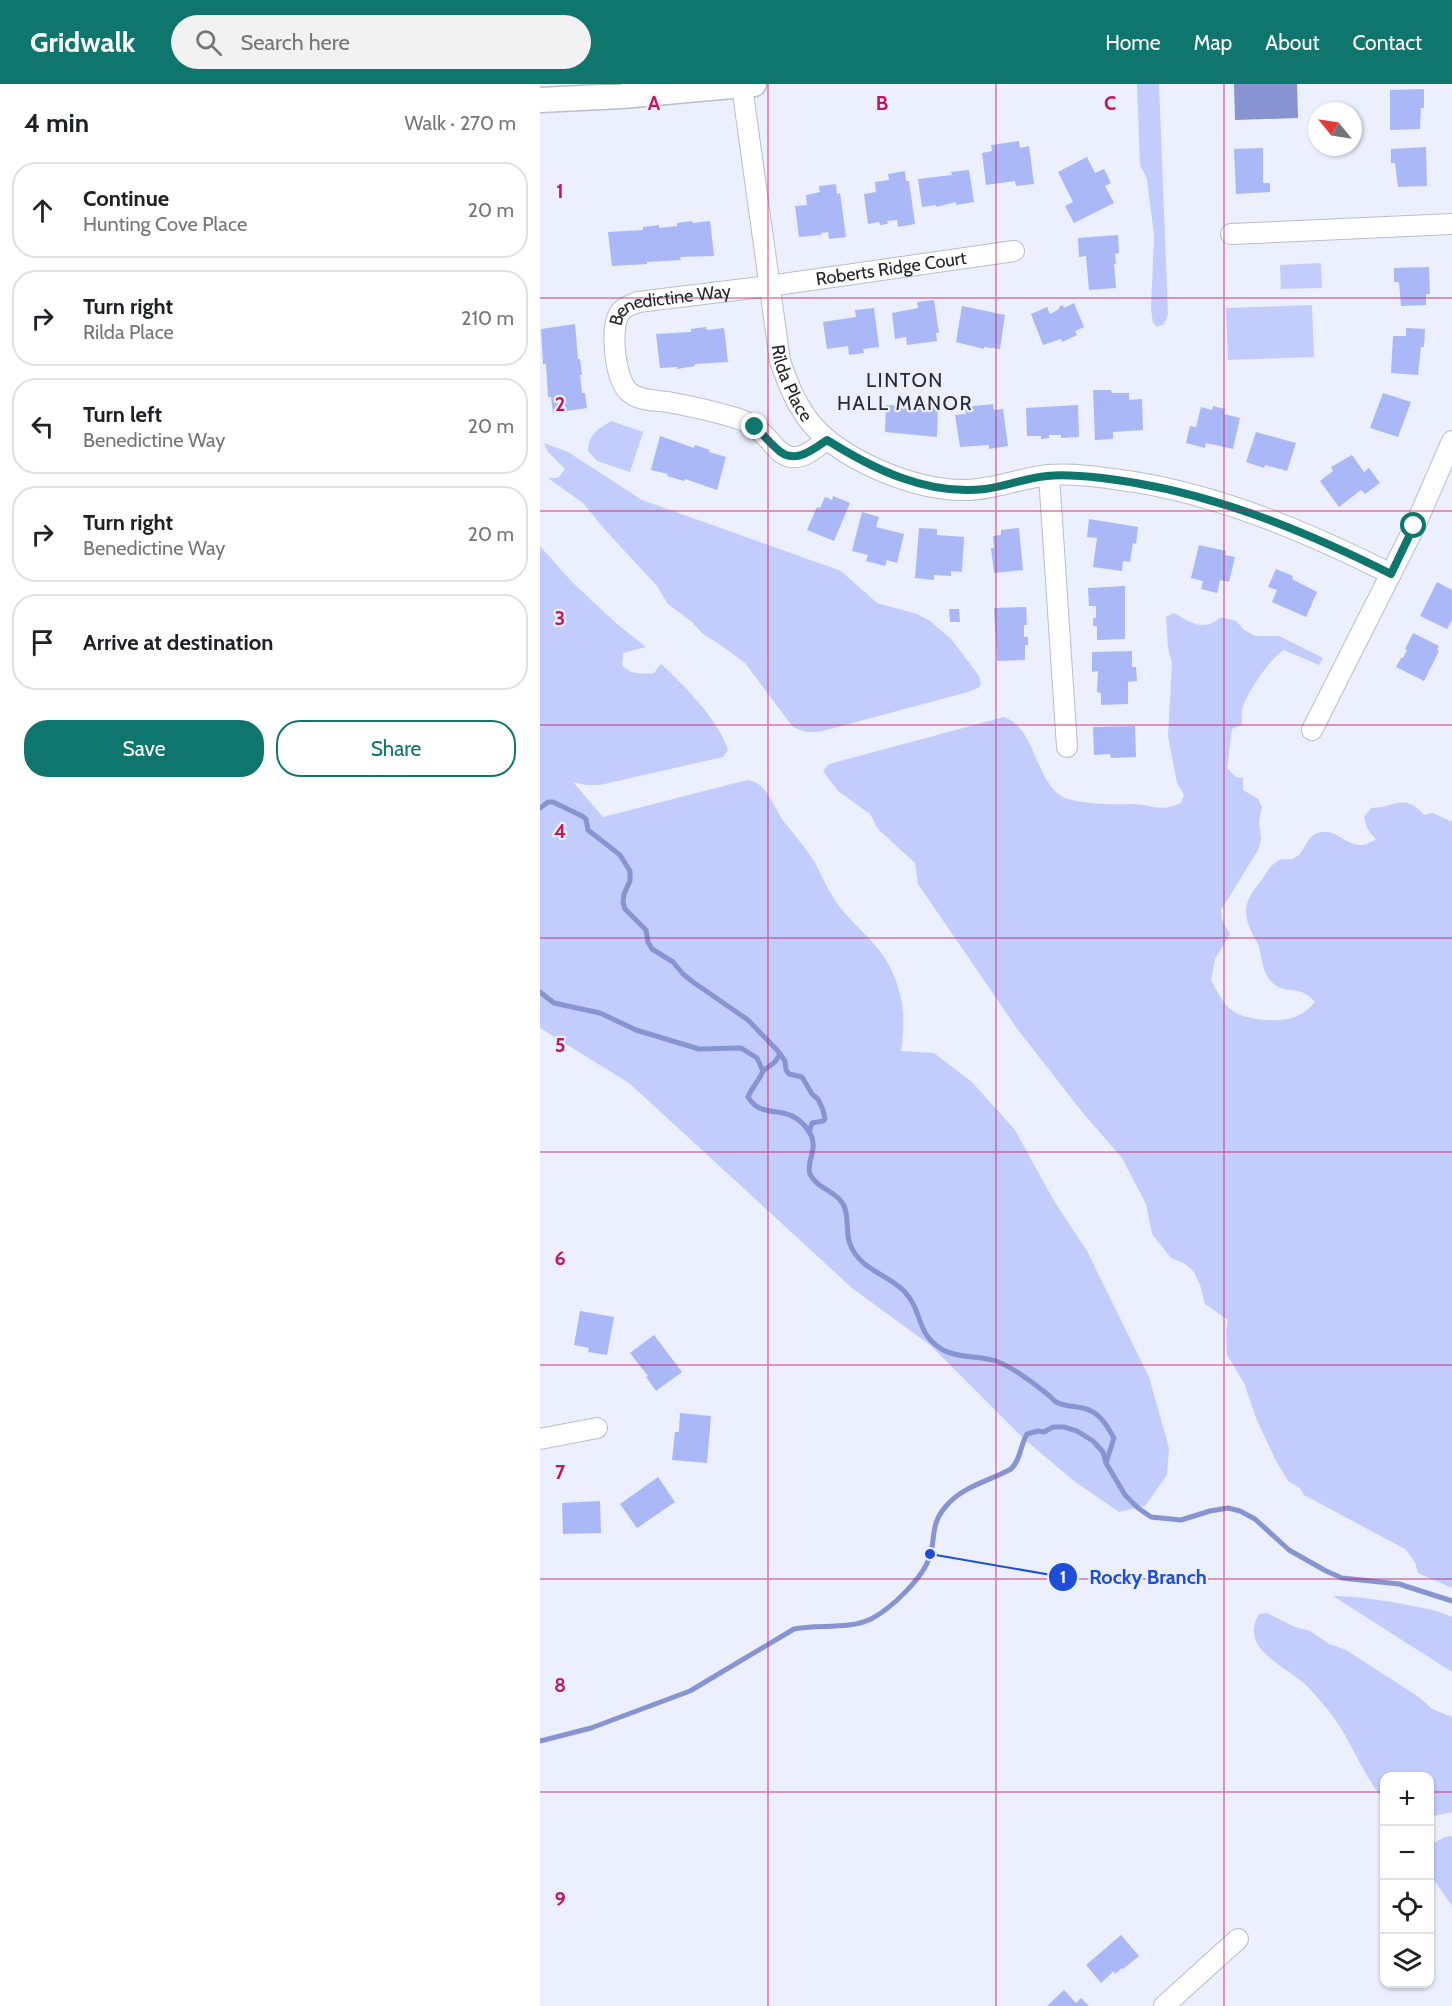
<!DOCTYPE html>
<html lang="en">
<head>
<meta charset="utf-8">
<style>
  :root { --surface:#fff; --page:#f2f2f2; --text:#202124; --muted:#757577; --line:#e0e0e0; --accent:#0f766e }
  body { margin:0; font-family:Cabin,sans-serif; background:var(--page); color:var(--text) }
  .controls { position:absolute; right:18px; bottom:18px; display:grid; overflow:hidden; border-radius:12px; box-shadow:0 2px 4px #0004 }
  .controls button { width:54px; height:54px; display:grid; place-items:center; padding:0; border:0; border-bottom:2px solid var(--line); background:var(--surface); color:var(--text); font:30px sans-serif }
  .compass { position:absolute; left:768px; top:18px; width:54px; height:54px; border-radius:50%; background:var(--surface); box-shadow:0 2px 4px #0004; rotate:300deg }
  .stop { position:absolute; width:18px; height:18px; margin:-14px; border:4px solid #0f766e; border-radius:50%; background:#fff }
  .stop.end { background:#0f766e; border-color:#fff; box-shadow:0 2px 6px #0008 }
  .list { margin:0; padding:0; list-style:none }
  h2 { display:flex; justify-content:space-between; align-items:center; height:78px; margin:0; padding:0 24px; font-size:26px }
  h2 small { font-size:20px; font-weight:400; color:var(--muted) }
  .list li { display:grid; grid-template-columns:39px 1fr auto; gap:18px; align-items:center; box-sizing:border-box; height:96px; margin:0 12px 12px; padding:0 12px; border:2px solid var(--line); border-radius:24px }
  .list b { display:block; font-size:22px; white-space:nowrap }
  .list p { margin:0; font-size:20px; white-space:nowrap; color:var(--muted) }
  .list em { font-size:20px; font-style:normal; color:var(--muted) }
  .actions { display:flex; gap:12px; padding:18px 24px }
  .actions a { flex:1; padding:14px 0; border:2px solid var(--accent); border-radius:24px; text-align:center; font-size:21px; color:var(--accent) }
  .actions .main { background:var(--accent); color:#fff }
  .icon { flex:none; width:33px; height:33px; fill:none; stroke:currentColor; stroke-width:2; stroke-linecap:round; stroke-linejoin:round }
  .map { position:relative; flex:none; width:912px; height:1922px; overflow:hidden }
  header { display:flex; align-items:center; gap:36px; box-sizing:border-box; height:84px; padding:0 30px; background:var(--accent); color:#fff }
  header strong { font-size:28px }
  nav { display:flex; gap:33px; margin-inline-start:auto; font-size:21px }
  .search { width:420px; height:54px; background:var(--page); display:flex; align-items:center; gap:15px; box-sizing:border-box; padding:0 21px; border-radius:33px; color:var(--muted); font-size:22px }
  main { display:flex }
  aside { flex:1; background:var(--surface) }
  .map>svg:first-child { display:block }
</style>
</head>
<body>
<header>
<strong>Gridwalk</strong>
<div class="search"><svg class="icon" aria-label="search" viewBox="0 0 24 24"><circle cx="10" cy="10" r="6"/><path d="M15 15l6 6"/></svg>Search here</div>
<nav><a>Home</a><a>Map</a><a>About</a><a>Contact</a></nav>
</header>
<main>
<aside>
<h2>4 min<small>Walk · 270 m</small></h2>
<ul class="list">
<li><svg class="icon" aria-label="ahead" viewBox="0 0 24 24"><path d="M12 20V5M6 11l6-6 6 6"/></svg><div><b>Continue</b><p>Hunting Cove Place</p></div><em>20 m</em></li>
<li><svg class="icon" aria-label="right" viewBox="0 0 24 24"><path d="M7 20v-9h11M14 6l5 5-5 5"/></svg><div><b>Turn right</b><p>Rilda Place</p></div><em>210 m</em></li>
<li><svg class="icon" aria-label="left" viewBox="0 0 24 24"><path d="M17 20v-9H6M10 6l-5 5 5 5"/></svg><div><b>Turn left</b><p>Benedictine Way</p></div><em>20 m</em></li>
<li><svg class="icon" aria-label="right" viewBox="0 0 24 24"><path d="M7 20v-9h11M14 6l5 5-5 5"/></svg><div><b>Turn right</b><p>Benedictine Way</p></div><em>20 m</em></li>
<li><svg class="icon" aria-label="arrive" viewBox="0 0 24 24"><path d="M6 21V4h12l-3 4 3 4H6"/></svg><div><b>Arrive at destination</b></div></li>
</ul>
<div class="actions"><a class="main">Save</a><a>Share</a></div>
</aside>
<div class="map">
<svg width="912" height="1922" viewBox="0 0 912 1922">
  <rect width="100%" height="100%" fill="#eceffd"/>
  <g fill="#c2cdfd">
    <path d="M597,0H619L628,230L624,240L617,243L613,239L611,225L614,151L607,95L600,81Z"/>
    <path d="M781,179L782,204L741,205L740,181Z"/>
    <path d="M772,221L774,273L688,276L686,224Z"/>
    <path d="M71,337L103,348L90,388L57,377L48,367C49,349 57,346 71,337Z"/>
    <path d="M4,359L28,368L102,416L301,487L337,519L377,530L390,537L412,556L439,592L441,600L438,604L428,608L279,648H267L253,643L205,579L182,562L163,550L152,538L128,520L117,502L67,448L43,419L8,394H18L25,385L8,368Z"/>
    <path d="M0,462L32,498L77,540L106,563L83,569L82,581C91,591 102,590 114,589L121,580C144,601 178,635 188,666L183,673L60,701H46L33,698L63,733L207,696C228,698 233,724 245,739C255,752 267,765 275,779C283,794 289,809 300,823C315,843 338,859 350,883C364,912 366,935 361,967L394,969L432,998L475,1046L514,1117L547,1167L609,1293L629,1364L627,1391L605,1422L579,1428L534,1397L483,1354L390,1261L312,1204L89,999L0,944Z"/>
    <path d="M634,529C651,539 664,548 681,533L696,537L704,546L715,552H739L783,574L779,581L744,566C731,573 705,611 702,626C701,631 702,636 702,641L692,645L687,684L696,693L703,694V706L718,715L722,723L719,738L721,755L718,766L681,826L682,836L690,850L675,875L671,896C676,905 681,916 689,924C701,936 736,939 752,934C762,931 768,926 775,918C760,900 748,911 734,900C723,892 722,876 719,863C717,857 713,852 711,847C701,825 707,814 721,797C725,791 729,783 735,779C743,772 749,778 756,773C765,768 766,753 777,749C801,741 809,774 836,755C829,748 826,744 824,733L831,724C855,724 864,708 884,731L893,729L912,738V1504L878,1489L875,1478L865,1465L764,1411L760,1404L749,1398L736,1377L716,1334L704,1299L687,1271L686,1247L688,1236L665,1220L660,1201L654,1188L644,1179L631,1174L612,1150L606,1120L582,1074L543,1029L478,946L378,800L375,779L338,745L330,730L298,707L283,687L289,680L464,633C496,644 495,698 523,713C538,720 575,721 592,720C612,720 619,729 641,719L644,711L637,699L628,652L632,579L628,564L626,533Z"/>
    <path d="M793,1512C817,1512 839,1516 863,1520C880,1524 896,1525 912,1533V1588Z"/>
    <path d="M727,1529L755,1543L770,1547L789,1560L806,1566L879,1613L892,1625L912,1633V1728L890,1733V1692H844V1716C821,1689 811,1654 788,1626C781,1618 774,1609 767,1602C754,1590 731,1578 720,1564C712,1553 712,1541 719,1530Z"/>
    <path d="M912,1752V1822L890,1790V1761L905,1753Z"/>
  </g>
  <path fill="#8794d1" d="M694,0H757L758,34L695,36Z"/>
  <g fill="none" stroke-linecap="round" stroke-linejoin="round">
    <g stroke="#8794d1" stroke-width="5">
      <path d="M0,724L8,718H13L42,732L46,735L48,746L80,771L90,787V797L84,810L83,818L85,825L106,846L108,858L112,865L133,878L143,890L153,898L208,936L237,966L240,970L235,978L223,987"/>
      <path d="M0,908L14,919L60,929L96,946L159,965L201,964L217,974L223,987C219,997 212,1003 208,1013C223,1038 248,1017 268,1046C281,1064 265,1077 270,1090C276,1104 296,1107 303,1120C310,1132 305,1148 310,1160C319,1185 347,1190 364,1207C384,1228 375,1250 403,1266C420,1275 438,1271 456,1277C472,1283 488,1295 502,1306C507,1309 511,1314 516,1318C527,1324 541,1321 551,1327C562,1332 568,1344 574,1354L566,1379"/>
      <path d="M240,970L245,977L246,986L249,990L262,993L272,1010L278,1015L283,1026L285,1035L283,1037L272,1039L269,1048"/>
      <path d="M0,1657L51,1644L150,1607L254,1545C279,1540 308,1546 331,1535C352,1524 383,1494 390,1472C396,1451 390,1440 407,1421C424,1402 449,1397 471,1385C481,1375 480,1362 487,1350L498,1347L504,1348L513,1343H524L537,1347L553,1357L563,1368L566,1379L585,1411L598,1424L611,1433L641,1436L670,1427L688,1424L700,1427L715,1435L749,1466L786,1487L802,1494L859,1500L912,1517"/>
    </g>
  </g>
  <g fill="#aab8f7">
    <path d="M884,5V24H881L880,45L850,46V6Z"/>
    <path d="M479,57L480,64L489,62L494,100L476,102L475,97L446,101L442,69L452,67L451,61Z"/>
    <path d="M886,63L887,102L858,103L855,79H851V65Z"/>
    <path d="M723,64V99H730V108L696,110L694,65Z"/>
    <path d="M547,73L555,89L564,85L571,99L565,102L574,119L534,139L525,122L533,118L518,88Z"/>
    <path d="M429,86L434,118L416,121V118L396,123V121L382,123L378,95L412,91L411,88Z"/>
    <path d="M365,87L366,97H369L375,140L358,143L357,136L347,137L348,140L340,141L339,138L328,140L324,110L336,108L335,98L349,96L348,90Z"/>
    <path d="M296,100L297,110L300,109L306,153L289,155L288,148L281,149V151L259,153L255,122L267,121L266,111L280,108L279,102Z"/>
    <path d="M152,137L153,139L170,137L174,172L140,173L141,176L107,178V180L72,182L68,148L103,146V143L119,141V144L137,142V139Z"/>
    <path d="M578,151L579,169L575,170L576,180H574L576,204L549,206L546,172L539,173L538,154Z"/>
    <path d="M889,183L890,210H886V221L861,222L859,198H854V184Z"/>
    <path d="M394,216L399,249H396L397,257L367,261L366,253L355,255L352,229L378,224L377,218Z"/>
    <path d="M534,219L544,243L535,247L537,251L522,258L521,255L503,261L491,230L507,223L510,230L519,225V223L523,221L524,224Z"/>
    <path d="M422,222L465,231L460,265L444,263V265L416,258Z"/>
    <path d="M334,224L339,263L323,265L324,269L309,271L308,262L287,265L283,238L316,233L315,226Z"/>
    <path d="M35,240L38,275H40L42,291H40L42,309H45L47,324L13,329L11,313H8L6,280H3L1,245Z"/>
    <path d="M166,243L167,246L184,244L188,278L155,280V282L137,285V283L120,284L116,250L151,248V245Z"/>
    <path d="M866,244L885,245L884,263H881L878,291L851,289L853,252H866Z"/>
    <path d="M553,306H571L572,309H589V316L602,315L603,346L573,348V355L555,356Z"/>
    <path d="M843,309L871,318L858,353L830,344Z"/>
    <path d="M380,320L398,321L397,353L345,348L346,321L380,322Z"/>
    <path d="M453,320L454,326L463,325L468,362L449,365V361L420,363L415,331L426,330L425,323Z"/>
    <path d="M538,321L539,353L521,354V351H509V354L501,355V352H487L486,324Z"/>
    <path d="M673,322L685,325L684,330L700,334L693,365L666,359L665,364L646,359L650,342L656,343L661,323L672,326Z"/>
    <path d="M716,348L756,359L747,387L725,381L724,384L706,378Z"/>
    <path d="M120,352L154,364L155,361L170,366L169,368L186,373L177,406L145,395L144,397L127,392L128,390L111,386Z"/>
    <path d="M812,371L824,388L829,384L840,399L825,410L821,406L799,423L780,397L793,387L791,383Z"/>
    <path d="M293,412L310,419L294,457L267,446L277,423L280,424L285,413L292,416Z"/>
    <path d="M322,428L339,433L336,443L364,450L357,479L347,476L345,482L326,477L328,471L312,467Z"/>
    <path d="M549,435L598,443L596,460L593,459L590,478L583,477L582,487L553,483L557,454L547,453Z"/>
    <path d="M379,444L397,445V451L424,453L422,488L411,487V492L394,491V496L375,494Z"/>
    <path d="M479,444L483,486L454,489L451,464H454L453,452L461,451V446Z"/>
    <path d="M659,461L686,467L685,471L695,473L689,498L680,496L677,509L661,505L663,497L651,494Z"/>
    <path d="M736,485L753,492L752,495L777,508L766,533L732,518L737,506L728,503Z"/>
    <path d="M897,498L912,506V536L907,545L880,532Z"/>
    <path d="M585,502V555L557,556V542H553V534H556V522H549L548,504Z"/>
    <path d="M486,523L487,541H484V553H488V561H485V576L457,577L454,524Z"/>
    <path d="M409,525H419L420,538H410Z"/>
    <path d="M873,549L899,562L897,566L899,567L884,597L856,583L861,574H863L867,566L865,565Z"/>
    <path d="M592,567V583H596L597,597L588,598V620L561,621V609L557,608L558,587L552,588V568Z"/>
    <path d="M595,642L596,673L571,674L570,670L554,671L553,643Z"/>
    <path d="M40,1227L74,1233L67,1271L48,1268L49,1264L34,1261Z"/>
    <path d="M114,1251L142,1288L116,1307L106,1293L108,1292L90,1269Z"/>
    <path d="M140,1329L171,1332L167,1379L132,1376L135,1348H139Z"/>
    <path d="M118,1393L135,1418L97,1444L80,1420Z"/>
    <path d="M60,1417L61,1449L23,1450L22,1419Z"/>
    <path d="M581,1851L599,1872L583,1885L582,1884L575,1890L574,1887L561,1899L546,1881Z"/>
    <path d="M524,1906L536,1919L541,1914L549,1922H507Z"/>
  </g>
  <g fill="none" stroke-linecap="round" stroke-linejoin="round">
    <defs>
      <g id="minor">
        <path id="s1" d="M202,2L240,277C247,297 254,316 267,334C297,375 373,406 424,406C453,406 480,394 509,391C537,389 567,394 595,398C685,413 769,449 851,490"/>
        <path d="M691,150L912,140"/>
        <path id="s2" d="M287,356C276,363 265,375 251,373C237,370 233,358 223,350C216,343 206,337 196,334C176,328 154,323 133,319C120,316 100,318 89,308C75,296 70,246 79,230C83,223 91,221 98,218L229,202L474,167"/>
        <path d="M509,391L527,663"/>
        <path d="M772,646L875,442L912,357"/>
        <path d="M0,1355L57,1344"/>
        <path d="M624,1922L698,1855"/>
      </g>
      <path id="major" d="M0,16L82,12L214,0"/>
    </defs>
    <use href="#minor" stroke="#babdca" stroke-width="22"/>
    <use href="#major" stroke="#babdca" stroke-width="27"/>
    <use href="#minor" stroke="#fff" stroke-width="20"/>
    <use href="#major" stroke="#fff" stroke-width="24"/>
  </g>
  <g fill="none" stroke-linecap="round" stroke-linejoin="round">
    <path stroke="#0f766e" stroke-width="8" d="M215,343C223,350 228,357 236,364C253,382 271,367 287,356C333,385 388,412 445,405C466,402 486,394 507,392C525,390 544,392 562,394C665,406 759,444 851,490L874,442"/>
  </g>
  <path fill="none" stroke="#c2185b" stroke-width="1.5" stroke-opacity="0.55" d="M228,0V1922M456,0V1922M684,0V1922M0,214H912M0,427H912M0,641H912M0,854H912M0,1068H912M0,1281H912M0,1495H912M0,1708H844M890,1708H912"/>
  <g text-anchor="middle" stroke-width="4.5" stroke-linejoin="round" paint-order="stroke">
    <g font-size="18" fill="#24252a" stroke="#eceffd">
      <text dy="6" stroke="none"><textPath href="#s2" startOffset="580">Roberts Ridge Court</textPath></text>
      <text dy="6" stroke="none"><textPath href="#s2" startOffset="354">Benedictine Way</textPath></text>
      <text dy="6" stroke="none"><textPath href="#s1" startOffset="302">Rilda Place</textPath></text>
    </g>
    <g font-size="20" letter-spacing="1.5" fill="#282a34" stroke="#eceffd">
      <text x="365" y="303">LINTON<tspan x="365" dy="23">HALL MANOR</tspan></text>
    </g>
  </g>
  <g font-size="20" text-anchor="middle" font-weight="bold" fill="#c2185b" stroke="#eceffd" stroke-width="4.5" stroke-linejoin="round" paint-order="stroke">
    <text x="114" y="26">A</text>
    <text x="342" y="26">B</text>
    <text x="570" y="26">C</text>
    <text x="20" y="114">1</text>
    <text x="20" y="327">2</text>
    <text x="20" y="541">3</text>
    <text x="20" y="754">4</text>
    <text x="20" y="968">5</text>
    <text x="20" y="1181">6</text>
    <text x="20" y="1395">7</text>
    <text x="20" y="1608">8</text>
    <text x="20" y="1822">9</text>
  </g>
  <path fill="none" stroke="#1d4ed8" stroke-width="2" d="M390 1470L523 1493"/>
  <g fill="#1d4ed8" stroke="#eceffd" stroke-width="2">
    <circle cx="390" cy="1470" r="6"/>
    <circle cx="523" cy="1493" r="15"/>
  </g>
  <g font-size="18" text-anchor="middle" font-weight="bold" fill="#fff">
    <text x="523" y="1499">1</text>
  </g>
  <g font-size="20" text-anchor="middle" font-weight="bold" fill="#1d4ed8" stroke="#eceffd" stroke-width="4.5" stroke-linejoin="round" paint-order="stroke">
    <text x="608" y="1500">Rocky Branch</text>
  </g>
</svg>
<div class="controls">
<button>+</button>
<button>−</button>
<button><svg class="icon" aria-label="locate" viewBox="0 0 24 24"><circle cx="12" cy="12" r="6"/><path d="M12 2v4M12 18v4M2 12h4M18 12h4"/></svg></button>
<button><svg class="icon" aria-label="layers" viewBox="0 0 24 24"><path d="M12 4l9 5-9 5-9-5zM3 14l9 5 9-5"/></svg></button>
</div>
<svg class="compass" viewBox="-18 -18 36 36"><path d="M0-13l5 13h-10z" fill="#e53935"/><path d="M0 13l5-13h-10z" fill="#757577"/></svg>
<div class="stop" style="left:874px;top:442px"></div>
<div class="stop end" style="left:215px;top:343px"></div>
</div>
</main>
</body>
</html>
